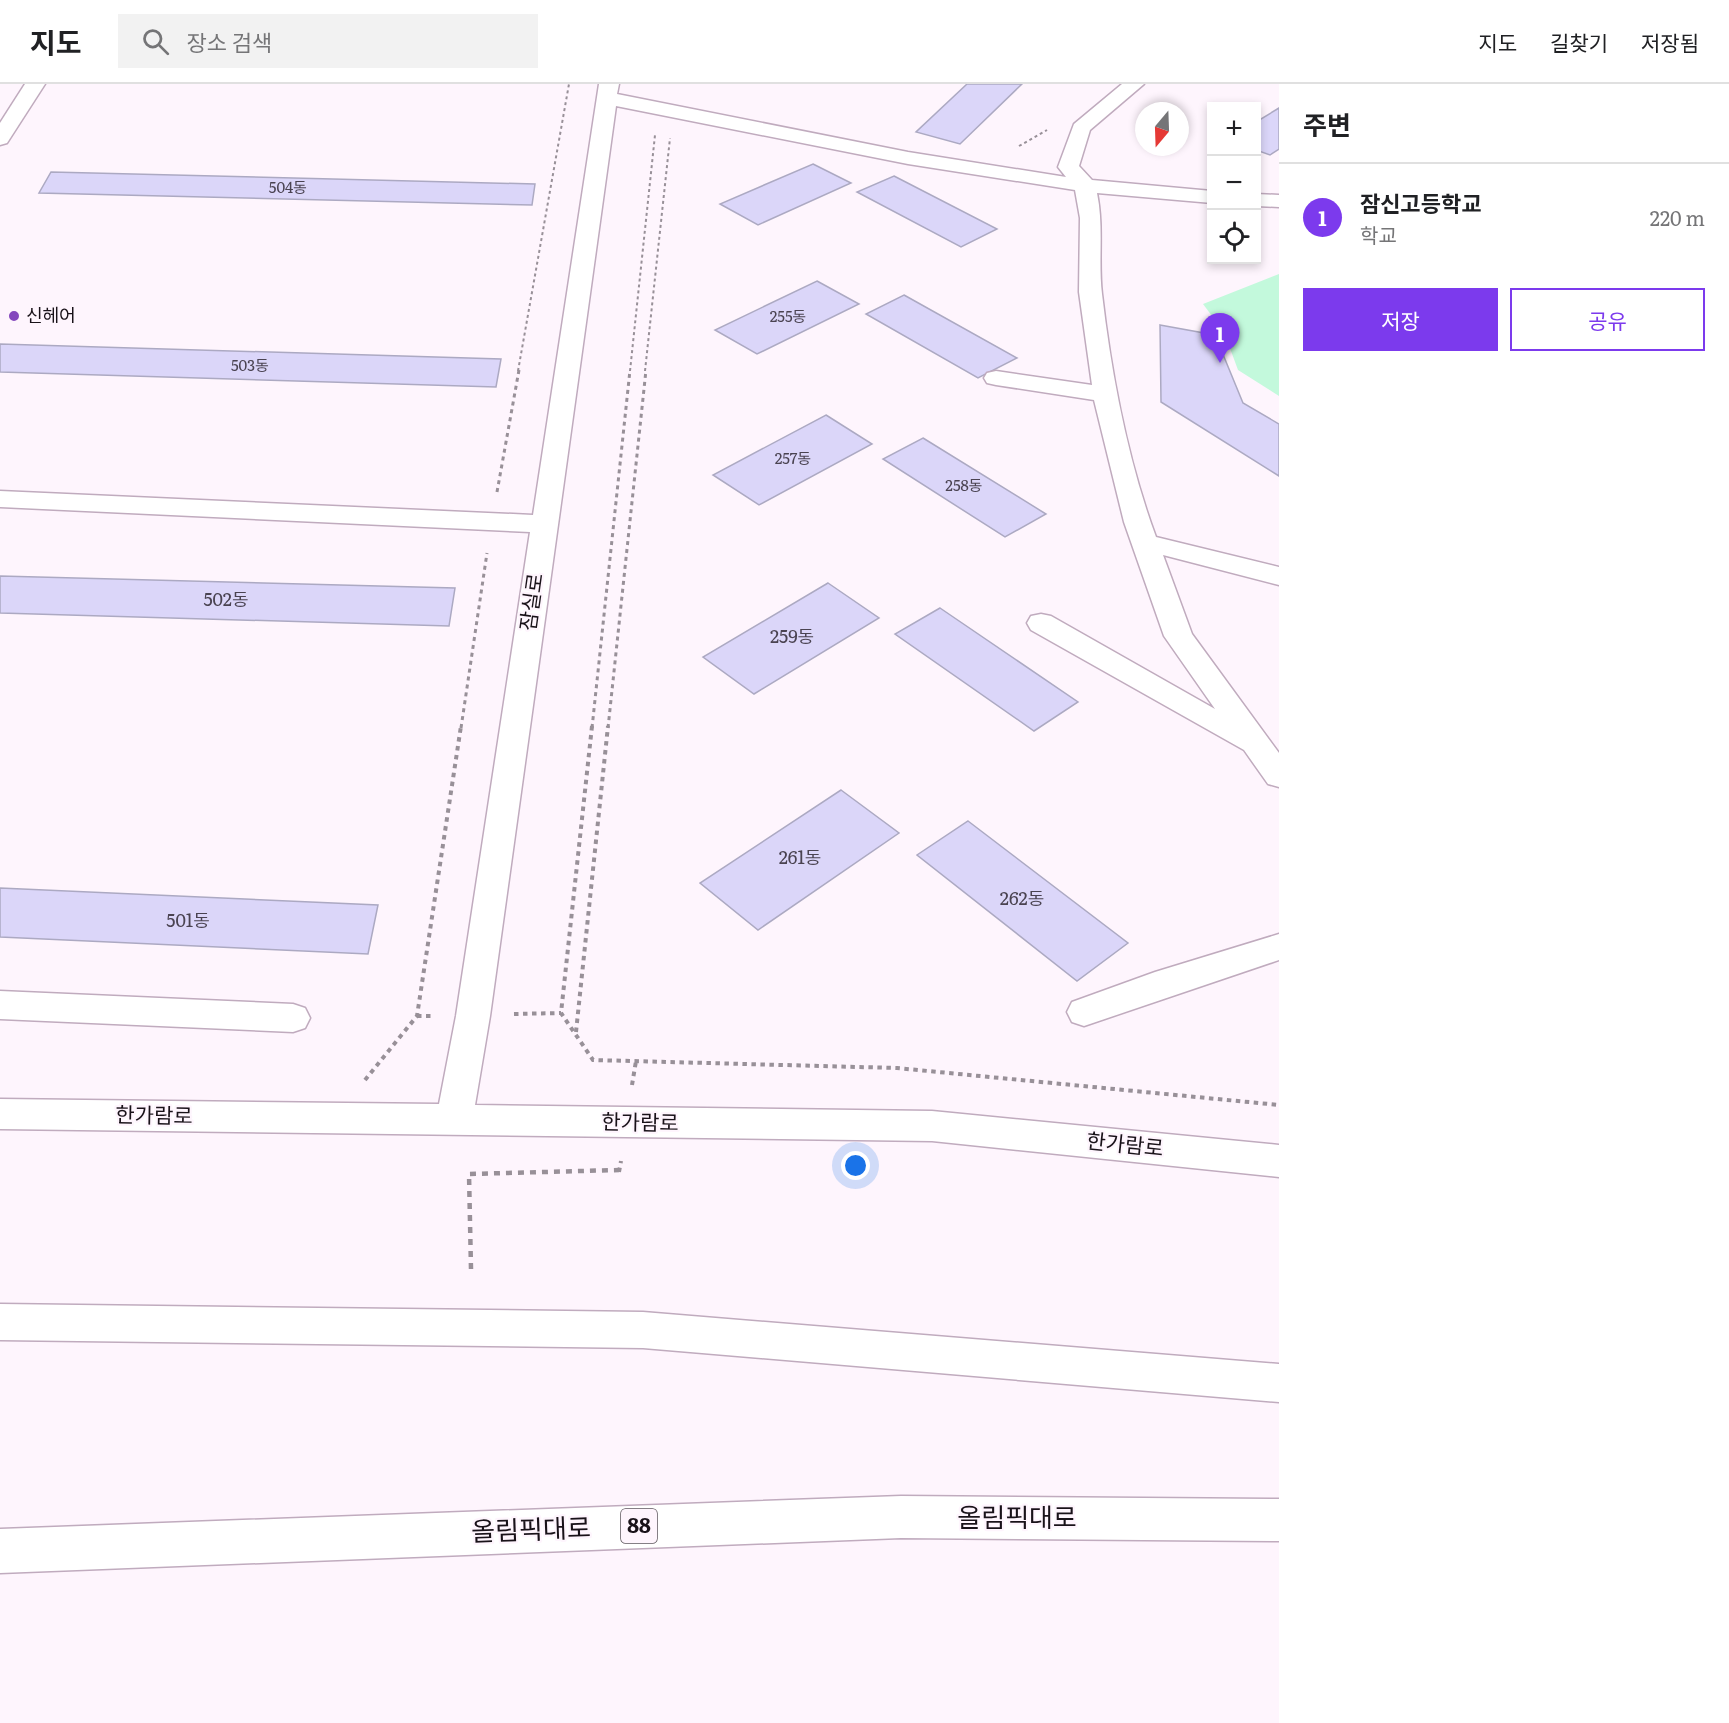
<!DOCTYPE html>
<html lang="ko">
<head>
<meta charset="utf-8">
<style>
  :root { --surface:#fff; --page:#f2f2f2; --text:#202124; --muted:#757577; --line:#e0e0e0; --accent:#7c3aed }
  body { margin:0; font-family:Literata,"Noto Sans KR",serif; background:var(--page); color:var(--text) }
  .controls { position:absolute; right:18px; top:18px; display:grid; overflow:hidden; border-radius:0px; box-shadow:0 3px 9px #0003 }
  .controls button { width:54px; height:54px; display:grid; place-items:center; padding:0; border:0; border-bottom:2px solid var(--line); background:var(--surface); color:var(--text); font:30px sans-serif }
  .compass { position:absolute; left:1135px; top:18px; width:54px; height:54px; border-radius:50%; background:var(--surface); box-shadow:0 3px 9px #0003; rotate:199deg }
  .you { position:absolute; left:856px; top:1082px; width:21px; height:21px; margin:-15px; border:4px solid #fff; border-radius:50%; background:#1a73e8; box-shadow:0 0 0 9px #1a73e833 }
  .badge { display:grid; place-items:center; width:39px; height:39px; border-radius:50%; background:var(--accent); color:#fff; font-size:20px; font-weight:700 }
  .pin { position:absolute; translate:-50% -50px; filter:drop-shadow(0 2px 3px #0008) }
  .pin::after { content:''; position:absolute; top:32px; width:21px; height:18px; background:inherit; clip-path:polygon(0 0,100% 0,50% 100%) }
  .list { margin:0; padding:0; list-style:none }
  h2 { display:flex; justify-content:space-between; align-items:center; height:78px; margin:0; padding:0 24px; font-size:26px }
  h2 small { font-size:20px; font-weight:400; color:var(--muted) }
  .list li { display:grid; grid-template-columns:39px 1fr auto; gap:18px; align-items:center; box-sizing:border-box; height:108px; padding:0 24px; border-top:2px solid var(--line) }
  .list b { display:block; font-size:22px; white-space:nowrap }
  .list p { margin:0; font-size:20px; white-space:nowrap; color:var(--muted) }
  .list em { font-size:20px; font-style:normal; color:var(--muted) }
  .actions { display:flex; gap:12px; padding:18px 24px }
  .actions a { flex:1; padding:14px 0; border:2px solid var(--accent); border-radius:0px; text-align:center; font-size:21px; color:var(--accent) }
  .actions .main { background:var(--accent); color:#fff }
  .icon { flex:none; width:33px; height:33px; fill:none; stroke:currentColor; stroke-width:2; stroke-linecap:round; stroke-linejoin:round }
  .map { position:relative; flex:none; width:1279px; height:1639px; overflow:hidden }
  header { display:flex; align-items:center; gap:36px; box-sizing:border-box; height:84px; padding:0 30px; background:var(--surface); border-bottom:2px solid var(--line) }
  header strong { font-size:28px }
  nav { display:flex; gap:33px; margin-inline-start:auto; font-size:21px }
  .search { width:420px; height:54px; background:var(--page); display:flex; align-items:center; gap:15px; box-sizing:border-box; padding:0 21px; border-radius:0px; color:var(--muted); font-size:22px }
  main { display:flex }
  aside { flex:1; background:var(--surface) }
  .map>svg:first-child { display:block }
</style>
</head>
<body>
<header>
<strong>지도</strong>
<div class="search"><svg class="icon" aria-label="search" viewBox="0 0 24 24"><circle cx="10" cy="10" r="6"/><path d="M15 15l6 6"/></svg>장소 검색</div>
<nav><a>지도</a><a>길찾기</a><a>저장됨</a></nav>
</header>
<main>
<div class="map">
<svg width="1279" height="1639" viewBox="0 0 1279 1639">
  <rect width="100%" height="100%" fill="#fef5fd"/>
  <path fill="#c3f9dc" d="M1279,190V312L1238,286L1224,248L1203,220Z"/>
  <g fill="#dbd6f9" stroke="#aca9c2" stroke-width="1.5">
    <path d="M967,0H1022L960,60L916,48Z"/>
    <path d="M1279,24V65L1270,71L1256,66V38Z"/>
    <path d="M813,80L851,99L758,141L720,120Z"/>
    <path d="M51,88L535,100L532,121L39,109Z"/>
    <path d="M894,92L997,145L961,163L857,108Z"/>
    <path d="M817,197L859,220L757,270L715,246Z"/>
    <path d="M904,211L1017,274L978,294L866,230Z"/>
    <path d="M1160,241L1215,251L1243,319L1279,340V392L1161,318Z"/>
    <path d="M0,260L501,275L496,303L0,288Z"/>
    <path d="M826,331L872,360L759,421L713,391Z"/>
    <path d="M923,354L1046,430L1005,453L883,375Z"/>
    <path d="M0,492L455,504L449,542L0,529Z"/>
    <path d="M828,499L879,534L754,610L703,573Z"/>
    <path d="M940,524L1078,618L1034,647L895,550Z"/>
    <path d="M841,706L899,749L758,846L700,799Z"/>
    <path d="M968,737L1128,859L1077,897L917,771Z"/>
    <path d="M0,804L378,821L368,870L0,853Z"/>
  </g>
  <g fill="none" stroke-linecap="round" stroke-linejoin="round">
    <defs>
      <g id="minor">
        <path d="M25,0H45L7,59L0,61V39Z"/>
        <path d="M599,0H619L617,10L908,68L1066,93L1058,83L1074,40L1122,0H1144L1090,46L1079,82L1092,96L1212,107V119L1097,109C1104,143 1098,176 1102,210C1111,288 1128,378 1156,453L1279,483V501L1163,471L1192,550L1279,669V703L1268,700L1244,666L1031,546L1027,539L1031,532L1041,530L1051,532L1215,625L1164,552L1124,438L1094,316L996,301L987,299L984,294L987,289L996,287L1092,301L1079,208L1080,134L1075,106L908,80L616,22L490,932L475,1021L932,1027L1279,1061V1093L932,1057L0,1045V1015L439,1020L456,932L530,448L0,423V407L533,431Z"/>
        <path d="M1256,110L1279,111V123L1256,122Z"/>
        <path d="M1279,850V876L1084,942L1072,938L1067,928L1072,918L1155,888Z"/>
        <path d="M0,907L293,920L305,924L310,934L305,944L293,948L0,935Z"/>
      </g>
      <g id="highway">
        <path d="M0,1220L643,1228L1279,1280V1318L643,1264L0,1256Z"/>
        <path d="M901,1412L1279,1415V1457L901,1454L0,1489V1445Z"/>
      </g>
    </defs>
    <use href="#minor" stroke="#c0abbe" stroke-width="3"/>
    <use href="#highway" stroke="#c0abbe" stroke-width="3"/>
    <g stroke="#989098" stroke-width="2" stroke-dasharray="3 3" stroke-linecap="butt">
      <path d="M1019,62L1047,46"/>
      <path d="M518,287L569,0"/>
      <path d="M630,287L655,51"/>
      <path d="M645,287L670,54"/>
    </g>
    <g stroke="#989098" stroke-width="3" stroke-dasharray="4 4" stroke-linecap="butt">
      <path d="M497,408L519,286"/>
      <path d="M461,644L487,469"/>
      <path d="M592,644L630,286"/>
      <path d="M608,644L646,286"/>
    </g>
    <g stroke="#989098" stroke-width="4" stroke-dasharray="4.5 4.5" stroke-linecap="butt">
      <path d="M592,642L561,929L593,976L897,984L1279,1021"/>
      <path d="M514,930L561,929"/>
      <path d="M417,932H434"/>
      <path d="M576,948L608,642"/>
      <path d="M365,996L417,932L461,642"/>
      <path d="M632,1001L636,977"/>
      <path d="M619,1088L621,1077"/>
    </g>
    <path stroke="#989098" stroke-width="4.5" stroke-dasharray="6 6" stroke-linecap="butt" d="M471,1185L469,1090L619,1086"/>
    <use href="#minor" fill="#fff" fill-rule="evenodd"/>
    <use href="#highway" fill="#fff" fill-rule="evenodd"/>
  </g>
  <circle fill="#8447bd" stroke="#fef5fd" stroke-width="2" cx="14" cy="232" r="6"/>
  <g text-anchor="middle" stroke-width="4.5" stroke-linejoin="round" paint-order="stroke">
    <g font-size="15" fill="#4a4351">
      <text x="288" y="109">504동</text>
      <text x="788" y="238">255동</text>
      <text x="250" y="287">503동</text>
      <text x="793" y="380">257동</text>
      <text x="964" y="407">258동</text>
    </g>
    <g font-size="18" fill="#191219" stroke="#fef5fd" text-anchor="start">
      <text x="26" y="238">신헤어</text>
    </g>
    <g font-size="18" fill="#4a4351">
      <text x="226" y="522">502동</text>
      <text x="792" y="559">259동</text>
      <text x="800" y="780">261동</text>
      <text x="1022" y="821">262동</text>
      <text x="188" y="843">501동</text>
    </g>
    <rect fill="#fef5fd" stroke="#5e565d" stroke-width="1.5" x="621" y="1425" width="36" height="34" rx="4.5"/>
    <g font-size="20" font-weight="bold" fill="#191219">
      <text x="639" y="1449">88</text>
    </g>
    <g font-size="21" fill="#191219" stroke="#fef5fd">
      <text transform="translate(532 518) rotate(-82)" y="7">잠실로</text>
      <text transform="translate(154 1032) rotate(1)" y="7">한가람로</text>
      <text transform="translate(640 1039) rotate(1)" y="7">한가람로</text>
      <text transform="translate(1125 1061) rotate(6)" y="7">한가람로</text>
    </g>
    <g font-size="26" fill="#191219" stroke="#fef5fd">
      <text x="1017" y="1443">올림픽대로</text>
      <text transform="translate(531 1446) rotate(-2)" y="9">올림픽대로</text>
    </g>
  </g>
</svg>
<div class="controls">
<button>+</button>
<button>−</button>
<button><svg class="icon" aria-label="locate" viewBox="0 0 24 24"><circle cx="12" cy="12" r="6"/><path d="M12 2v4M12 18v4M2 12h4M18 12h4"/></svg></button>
</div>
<svg class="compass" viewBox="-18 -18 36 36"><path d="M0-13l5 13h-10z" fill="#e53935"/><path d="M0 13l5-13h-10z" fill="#757577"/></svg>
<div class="you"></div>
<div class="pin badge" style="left:1220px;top:279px">1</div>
</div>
<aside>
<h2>주변<small></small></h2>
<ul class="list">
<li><span class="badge">1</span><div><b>잠신고등학교</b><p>학교</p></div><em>220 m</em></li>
</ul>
<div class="actions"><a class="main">저장</a><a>공유</a></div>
</aside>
</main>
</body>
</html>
